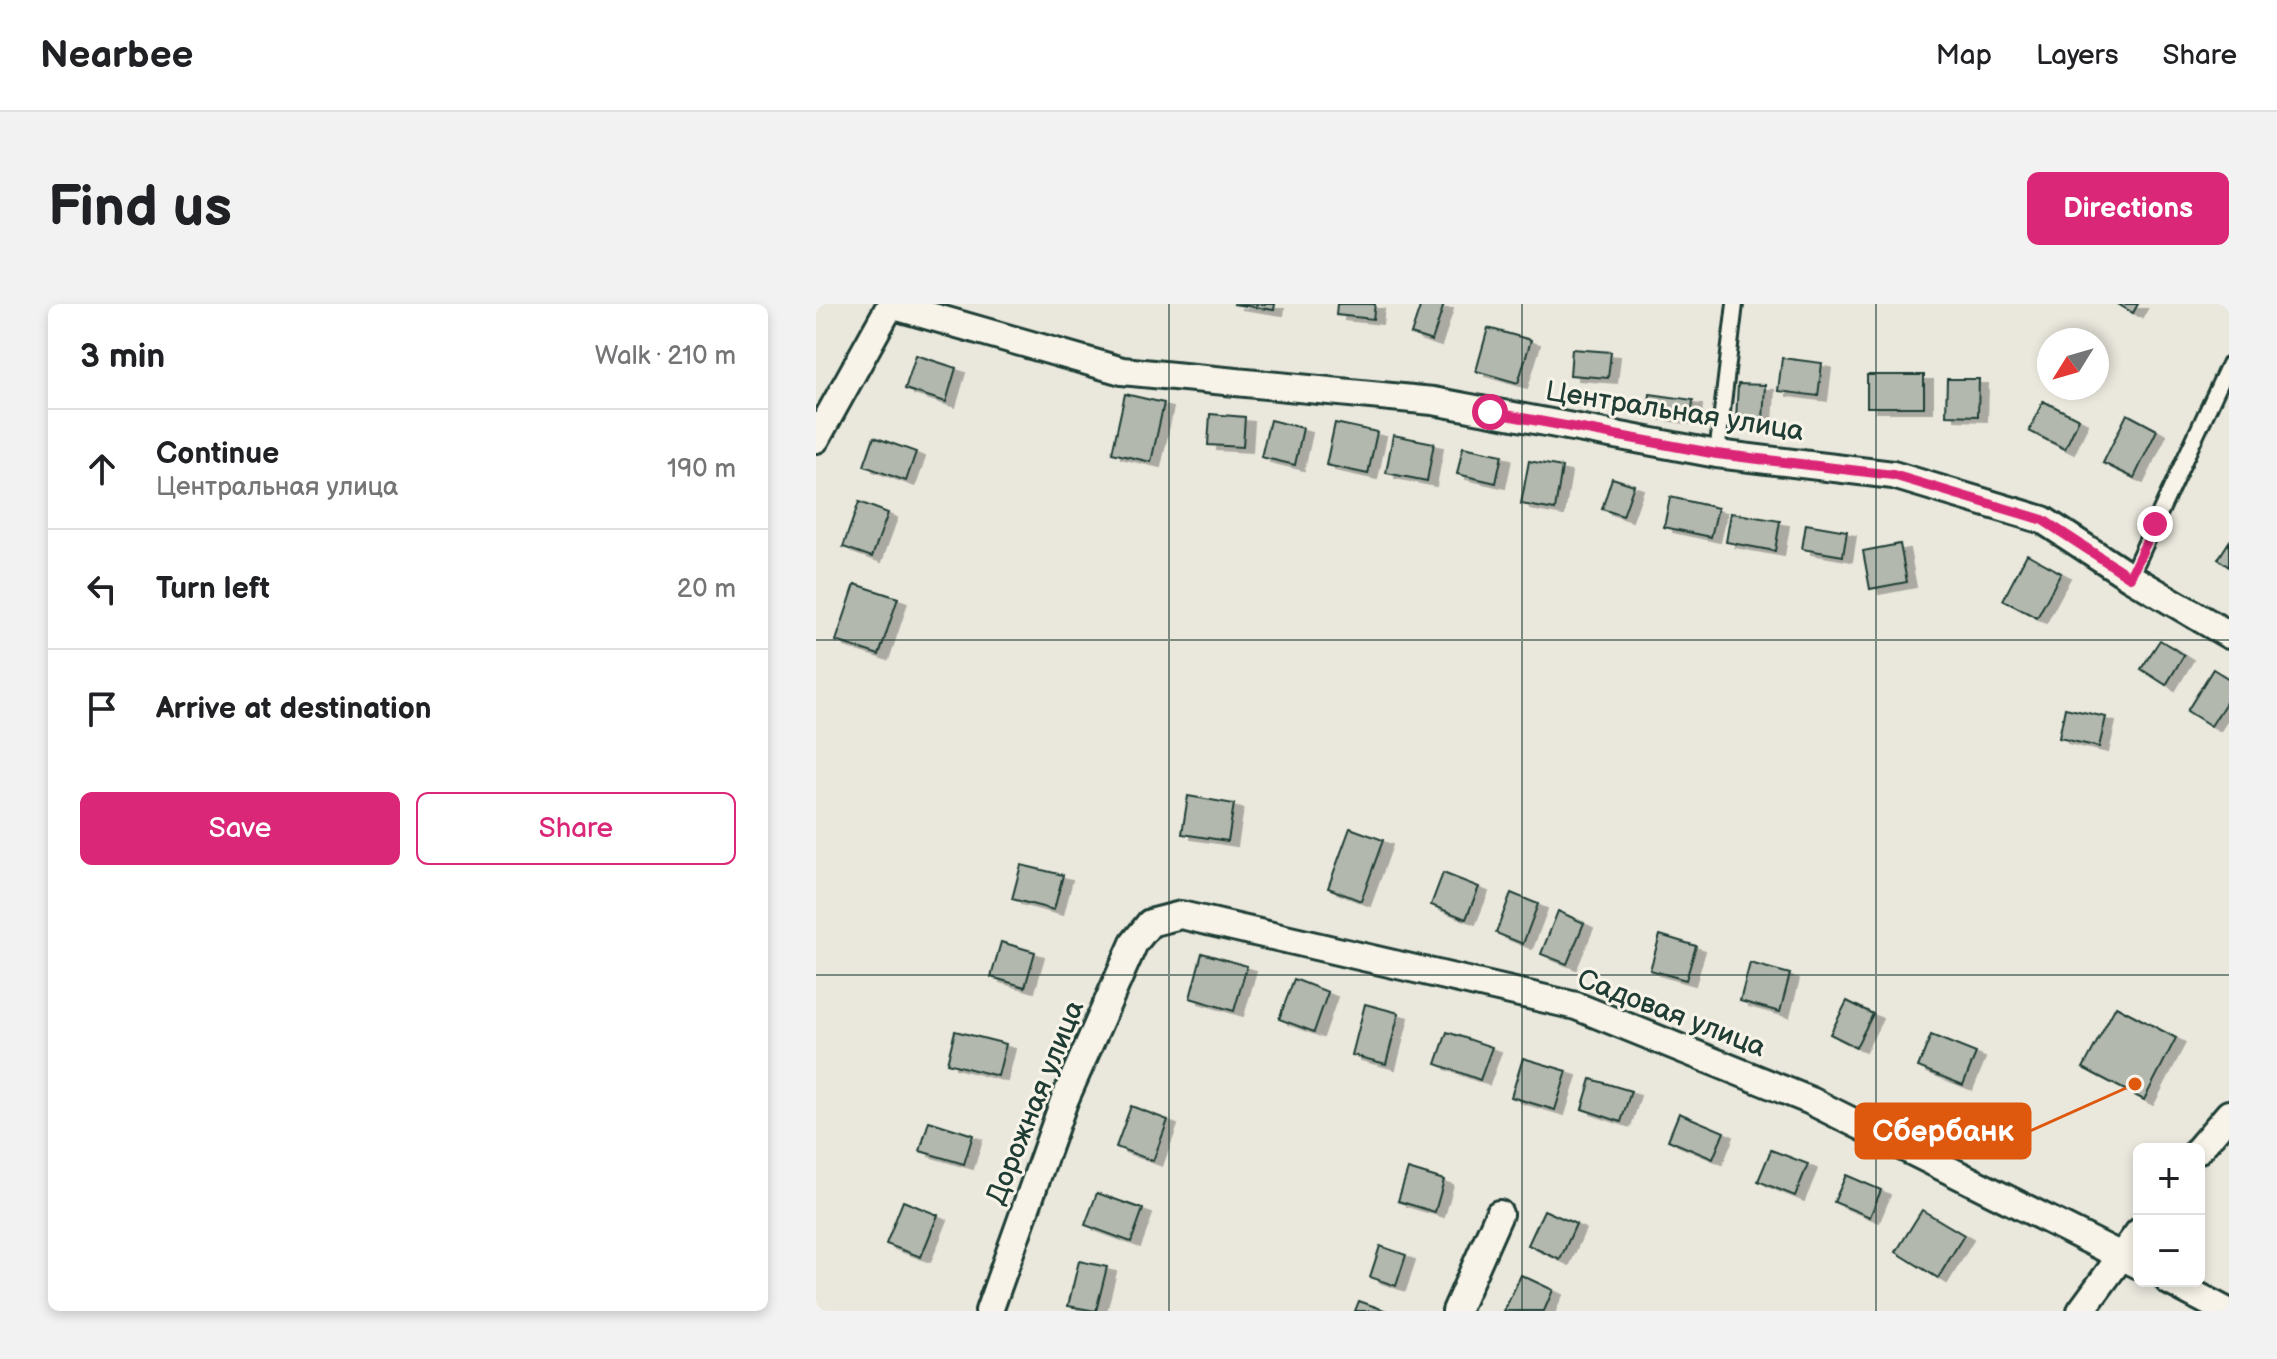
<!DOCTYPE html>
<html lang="en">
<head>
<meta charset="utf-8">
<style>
  :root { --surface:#fff; --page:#f2f2f2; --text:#202124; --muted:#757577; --line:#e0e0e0; --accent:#db2777 }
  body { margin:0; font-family:"Balsamiq Sans",sans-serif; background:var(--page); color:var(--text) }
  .controls { position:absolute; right:24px; bottom:24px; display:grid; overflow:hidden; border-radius:12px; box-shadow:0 4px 12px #0003 }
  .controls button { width:72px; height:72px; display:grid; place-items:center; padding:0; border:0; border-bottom:2px solid var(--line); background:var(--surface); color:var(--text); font:40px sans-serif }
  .compass { position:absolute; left:1221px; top:24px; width:72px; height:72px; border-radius:50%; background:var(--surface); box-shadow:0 4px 12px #0003; rotate:233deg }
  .stop { position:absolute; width:24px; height:24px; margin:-18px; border:6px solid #db2777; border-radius:50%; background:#fff }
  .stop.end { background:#db2777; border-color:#fff; box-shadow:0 2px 8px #0008 }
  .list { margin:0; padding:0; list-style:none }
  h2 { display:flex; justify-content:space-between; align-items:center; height:104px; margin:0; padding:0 32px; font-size:34px }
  h2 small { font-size:26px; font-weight:400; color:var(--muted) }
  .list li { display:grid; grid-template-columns:52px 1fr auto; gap:24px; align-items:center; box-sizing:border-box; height:120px; padding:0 32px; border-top:2px solid var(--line) }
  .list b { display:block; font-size:30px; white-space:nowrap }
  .list p { margin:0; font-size:26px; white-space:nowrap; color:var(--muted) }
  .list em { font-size:26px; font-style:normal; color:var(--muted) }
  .actions { display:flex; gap:16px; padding:24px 32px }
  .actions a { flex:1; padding:18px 0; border:2px solid var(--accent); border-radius:12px; text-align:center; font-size:28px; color:var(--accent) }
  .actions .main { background:var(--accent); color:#fff }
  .icon { flex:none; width:44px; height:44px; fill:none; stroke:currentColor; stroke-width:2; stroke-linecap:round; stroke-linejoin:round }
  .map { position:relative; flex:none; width:1413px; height:1007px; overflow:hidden; border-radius:12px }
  header { display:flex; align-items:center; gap:48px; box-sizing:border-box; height:112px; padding:0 40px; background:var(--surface); border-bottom:2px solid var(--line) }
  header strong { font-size:38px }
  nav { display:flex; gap:44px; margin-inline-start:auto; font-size:28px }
  .intro { display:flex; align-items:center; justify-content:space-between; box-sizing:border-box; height:192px; padding:0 48px }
  h1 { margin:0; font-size:56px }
  .button { padding:20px 36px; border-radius:12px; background:var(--accent); color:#fff; font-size:28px; font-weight:700 }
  main { display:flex; gap:48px; padding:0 48px }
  aside { flex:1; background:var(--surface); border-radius:12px; box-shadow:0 4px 12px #0003 }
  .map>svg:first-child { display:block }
</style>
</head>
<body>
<header>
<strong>Nearbee</strong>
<nav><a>Map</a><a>Layers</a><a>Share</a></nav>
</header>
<div class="intro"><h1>Find us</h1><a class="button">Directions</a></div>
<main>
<aside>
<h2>3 min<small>Walk · 210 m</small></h2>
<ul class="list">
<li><svg class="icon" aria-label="ahead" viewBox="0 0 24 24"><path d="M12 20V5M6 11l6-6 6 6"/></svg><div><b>Continue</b><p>Центральная улица</p></div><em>190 m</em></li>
<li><svg class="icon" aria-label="left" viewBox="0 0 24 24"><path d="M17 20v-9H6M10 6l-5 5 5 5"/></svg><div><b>Turn left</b></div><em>20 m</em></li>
<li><svg class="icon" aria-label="arrive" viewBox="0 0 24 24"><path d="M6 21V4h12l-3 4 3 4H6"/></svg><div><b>Arrive at destination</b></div></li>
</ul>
<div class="actions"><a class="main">Save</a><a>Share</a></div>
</aside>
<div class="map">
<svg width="1413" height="1007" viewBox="0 0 1413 1007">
  <defs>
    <filter id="shadow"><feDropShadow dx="9" dy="5" stdDeviation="0" flood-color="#0004"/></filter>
  </defs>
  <rect width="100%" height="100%" fill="#eae8dd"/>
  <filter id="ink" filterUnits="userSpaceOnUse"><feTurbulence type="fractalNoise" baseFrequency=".0125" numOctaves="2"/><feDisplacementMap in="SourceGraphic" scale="16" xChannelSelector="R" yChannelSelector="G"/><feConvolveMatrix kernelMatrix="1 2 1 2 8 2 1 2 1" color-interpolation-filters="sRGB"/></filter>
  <g filter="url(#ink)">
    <g fill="#b2b8ae" stroke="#1f3d34" stroke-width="2" filter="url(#shadow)">
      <path d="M417,0H459L458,6Z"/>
      <path d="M521,0H559L557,15L520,11Z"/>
      <path d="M605,0H628L616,37L595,30Z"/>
      <path d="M1302,0H1322L1317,9Z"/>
      <path d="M672,24L715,36L702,79L660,67Z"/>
      <path d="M756,45L795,48L792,74L754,71Z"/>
      <path d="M100,51L140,64L130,98L89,85Z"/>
      <path d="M966,54L1006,59L1002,92L962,87Z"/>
      <rect x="1051" y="71" width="57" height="32"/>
      <path d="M1131,75H1163L1162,112L1130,111Z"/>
      <path d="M922,80L949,81L947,116L920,115Z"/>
      <path d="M309,90L348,99L335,158L296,149Z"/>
      <path d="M834,90L877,96L875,116L832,110Z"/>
      <path d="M1227,97L1263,115L1249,145L1213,127Z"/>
      <path d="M394,110L429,113L427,143L392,141Z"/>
      <path d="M1311,110L1341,126L1318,174L1287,159Z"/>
      <path d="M454,116L487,124L479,161L445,153Z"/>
      <path d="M519,119L561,128L552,170L510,161Z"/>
      <path d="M577,131L618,139L611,177L570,169Z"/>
      <path d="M58,133L100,148L90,177L48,162Z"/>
      <path d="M647,143L686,151L680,179L641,170Z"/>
      <path d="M713,157L746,163L739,206L705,200Z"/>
      <path d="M796,174L818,181L807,212L786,205Z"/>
      <path d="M854,193L902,204L895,233L848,223Z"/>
      <path d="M43,198L72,209L56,253L27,243Z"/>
      <path d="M915,209L964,217L959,247L910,238Z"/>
      <path d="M990,220L1031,227L1027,252L986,245Z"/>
      <path d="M1413,238V263L1402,255Z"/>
      <path d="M1084,240L1091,278L1054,285L1047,247Z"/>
      <path d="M1211,250L1245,269L1221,314L1187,296Z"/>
      <path d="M39,280L82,294L63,351L20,337Z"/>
      <path d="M1344,336L1368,351L1350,381L1325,365Z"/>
      <path d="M1397,365L1413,375V394L1395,422L1371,407Z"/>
      <path d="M1249,404L1290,413L1283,443L1243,434Z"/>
      <path d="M372,492L418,500L412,537L366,530Z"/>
      <path d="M534,524L567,536L545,597L512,584Z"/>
      <path d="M205,561L247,571L238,606L196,595Z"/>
      <path d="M627,569L663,583L650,615L615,601Z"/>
      <path d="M695,589L722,600L707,640L680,629Z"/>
      <path d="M742,607L768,619L751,660L725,650Z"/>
      <path d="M844,631L880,642L870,676L834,666Z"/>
      <path d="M185,638L219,648L209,683L175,673Z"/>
      <path d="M386,649L431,662L418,707L374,694Z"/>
      <path d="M934,659L974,670L964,708L924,697Z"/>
      <path d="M478,675L512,688L498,728L463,715Z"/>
      <path d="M1031,697L1057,710L1040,743L1014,730Z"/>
      <path d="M549,700L583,709L570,760L536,751Z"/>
      <path d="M1300,702L1360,734L1328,796L1267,764Z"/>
      <path d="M139,727L190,740L182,772L131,759Z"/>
      <path d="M631,728L676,743L664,776L620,760Z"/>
      <path d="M1115,731L1160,749L1147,781L1102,763Z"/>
      <path d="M707,754L751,767L739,806L695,793Z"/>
      <path d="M775,775L815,787L805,818L766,805Z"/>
      <path d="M315,802L352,816L337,857L300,843Z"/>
      <path d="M863,809L908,828L897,855L852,836Z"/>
      <path d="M113,817L157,831L148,860L104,847Z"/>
      <path d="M955,846L992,860L979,892L942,877Z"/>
      <path d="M592,865L628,876L619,908L582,897Z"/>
      <path d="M1030,871L1065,886L1054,913L1018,898Z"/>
      <path d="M281,889L327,905L315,938L269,921Z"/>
      <path d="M87,897L122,911L105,953L70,940Z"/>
      <path d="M728,906L760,920L744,956L712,941Z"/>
      <path d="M1106,906L1148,931L1122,974L1080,948Z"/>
      <path d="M564,942L590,951L580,982L554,973Z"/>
      <path d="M263,957L291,963L280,1007L252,1002Z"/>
      <path d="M705,971L737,986L728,1007H688Z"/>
      <path d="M543,997L571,1007H539Z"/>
    </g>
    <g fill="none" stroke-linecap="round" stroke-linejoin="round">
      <defs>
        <g id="lane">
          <path d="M901,150L919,0"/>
          <path d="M1314,273L1413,60"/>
        </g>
        <g id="street">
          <path d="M75,1L306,67L617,97L901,150L1077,171L1227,216L1314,273L1413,331"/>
          <path d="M0,135L75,0"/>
          <path d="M1383,845L1413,810"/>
          <path d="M1353,977L1410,1007"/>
          <path d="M173,1007L248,797L318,639L334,619L365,611L760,702L995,797L1323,961"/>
          <path d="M640,1007L683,910"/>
          <path d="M1265,1007L1323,928"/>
        </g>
      </defs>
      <use href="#lane" stroke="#1f3d34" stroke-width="20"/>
      <use href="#street" stroke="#1f3d34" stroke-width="32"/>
      <use href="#lane" stroke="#f7f3e8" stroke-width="14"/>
      <use href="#street" stroke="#f7f3e8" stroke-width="26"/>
    </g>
  </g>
  <g fill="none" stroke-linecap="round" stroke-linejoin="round" filter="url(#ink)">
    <path stroke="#db2777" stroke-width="10" d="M674,108L901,150L1077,171L1227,216L1314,273L1339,220"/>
  </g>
  <path fill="none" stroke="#1f3d34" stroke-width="2" stroke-opacity="0.55" d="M353,0V1007M706,0V1007M1060,0V1007M0,336H1413M0,671H1413"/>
  <g text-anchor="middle" stroke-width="6" stroke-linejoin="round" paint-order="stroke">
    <g font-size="28" fill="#1f3d34" stroke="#f7f3e8">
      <text transform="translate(859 106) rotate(9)" y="10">Центральная улица</text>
      <text transform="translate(856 708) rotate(21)" y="10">Садовая улица</text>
      <text transform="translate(218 798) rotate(-68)" y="10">Дорожная улица</text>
    </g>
  </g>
  <path fill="none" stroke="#de580e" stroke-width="3" d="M1319 780L1214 827"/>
  <circle fill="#de580e" stroke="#f7f3e8" stroke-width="3" cx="1319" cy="780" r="8"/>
  <rect fill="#de580e" stroke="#de580e" stroke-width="3" x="1040" y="800" width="174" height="54" rx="8"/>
  <g font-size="30" text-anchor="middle" font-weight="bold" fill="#fff">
    <text x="1127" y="837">Сбербанк</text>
  </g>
</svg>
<div class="controls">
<button>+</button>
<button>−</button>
</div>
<svg class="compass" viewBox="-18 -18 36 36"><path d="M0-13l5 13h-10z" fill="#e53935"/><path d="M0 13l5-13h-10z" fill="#757577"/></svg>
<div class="stop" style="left:674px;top:108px"></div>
<div class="stop end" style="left:1339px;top:220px"></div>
</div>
</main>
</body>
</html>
